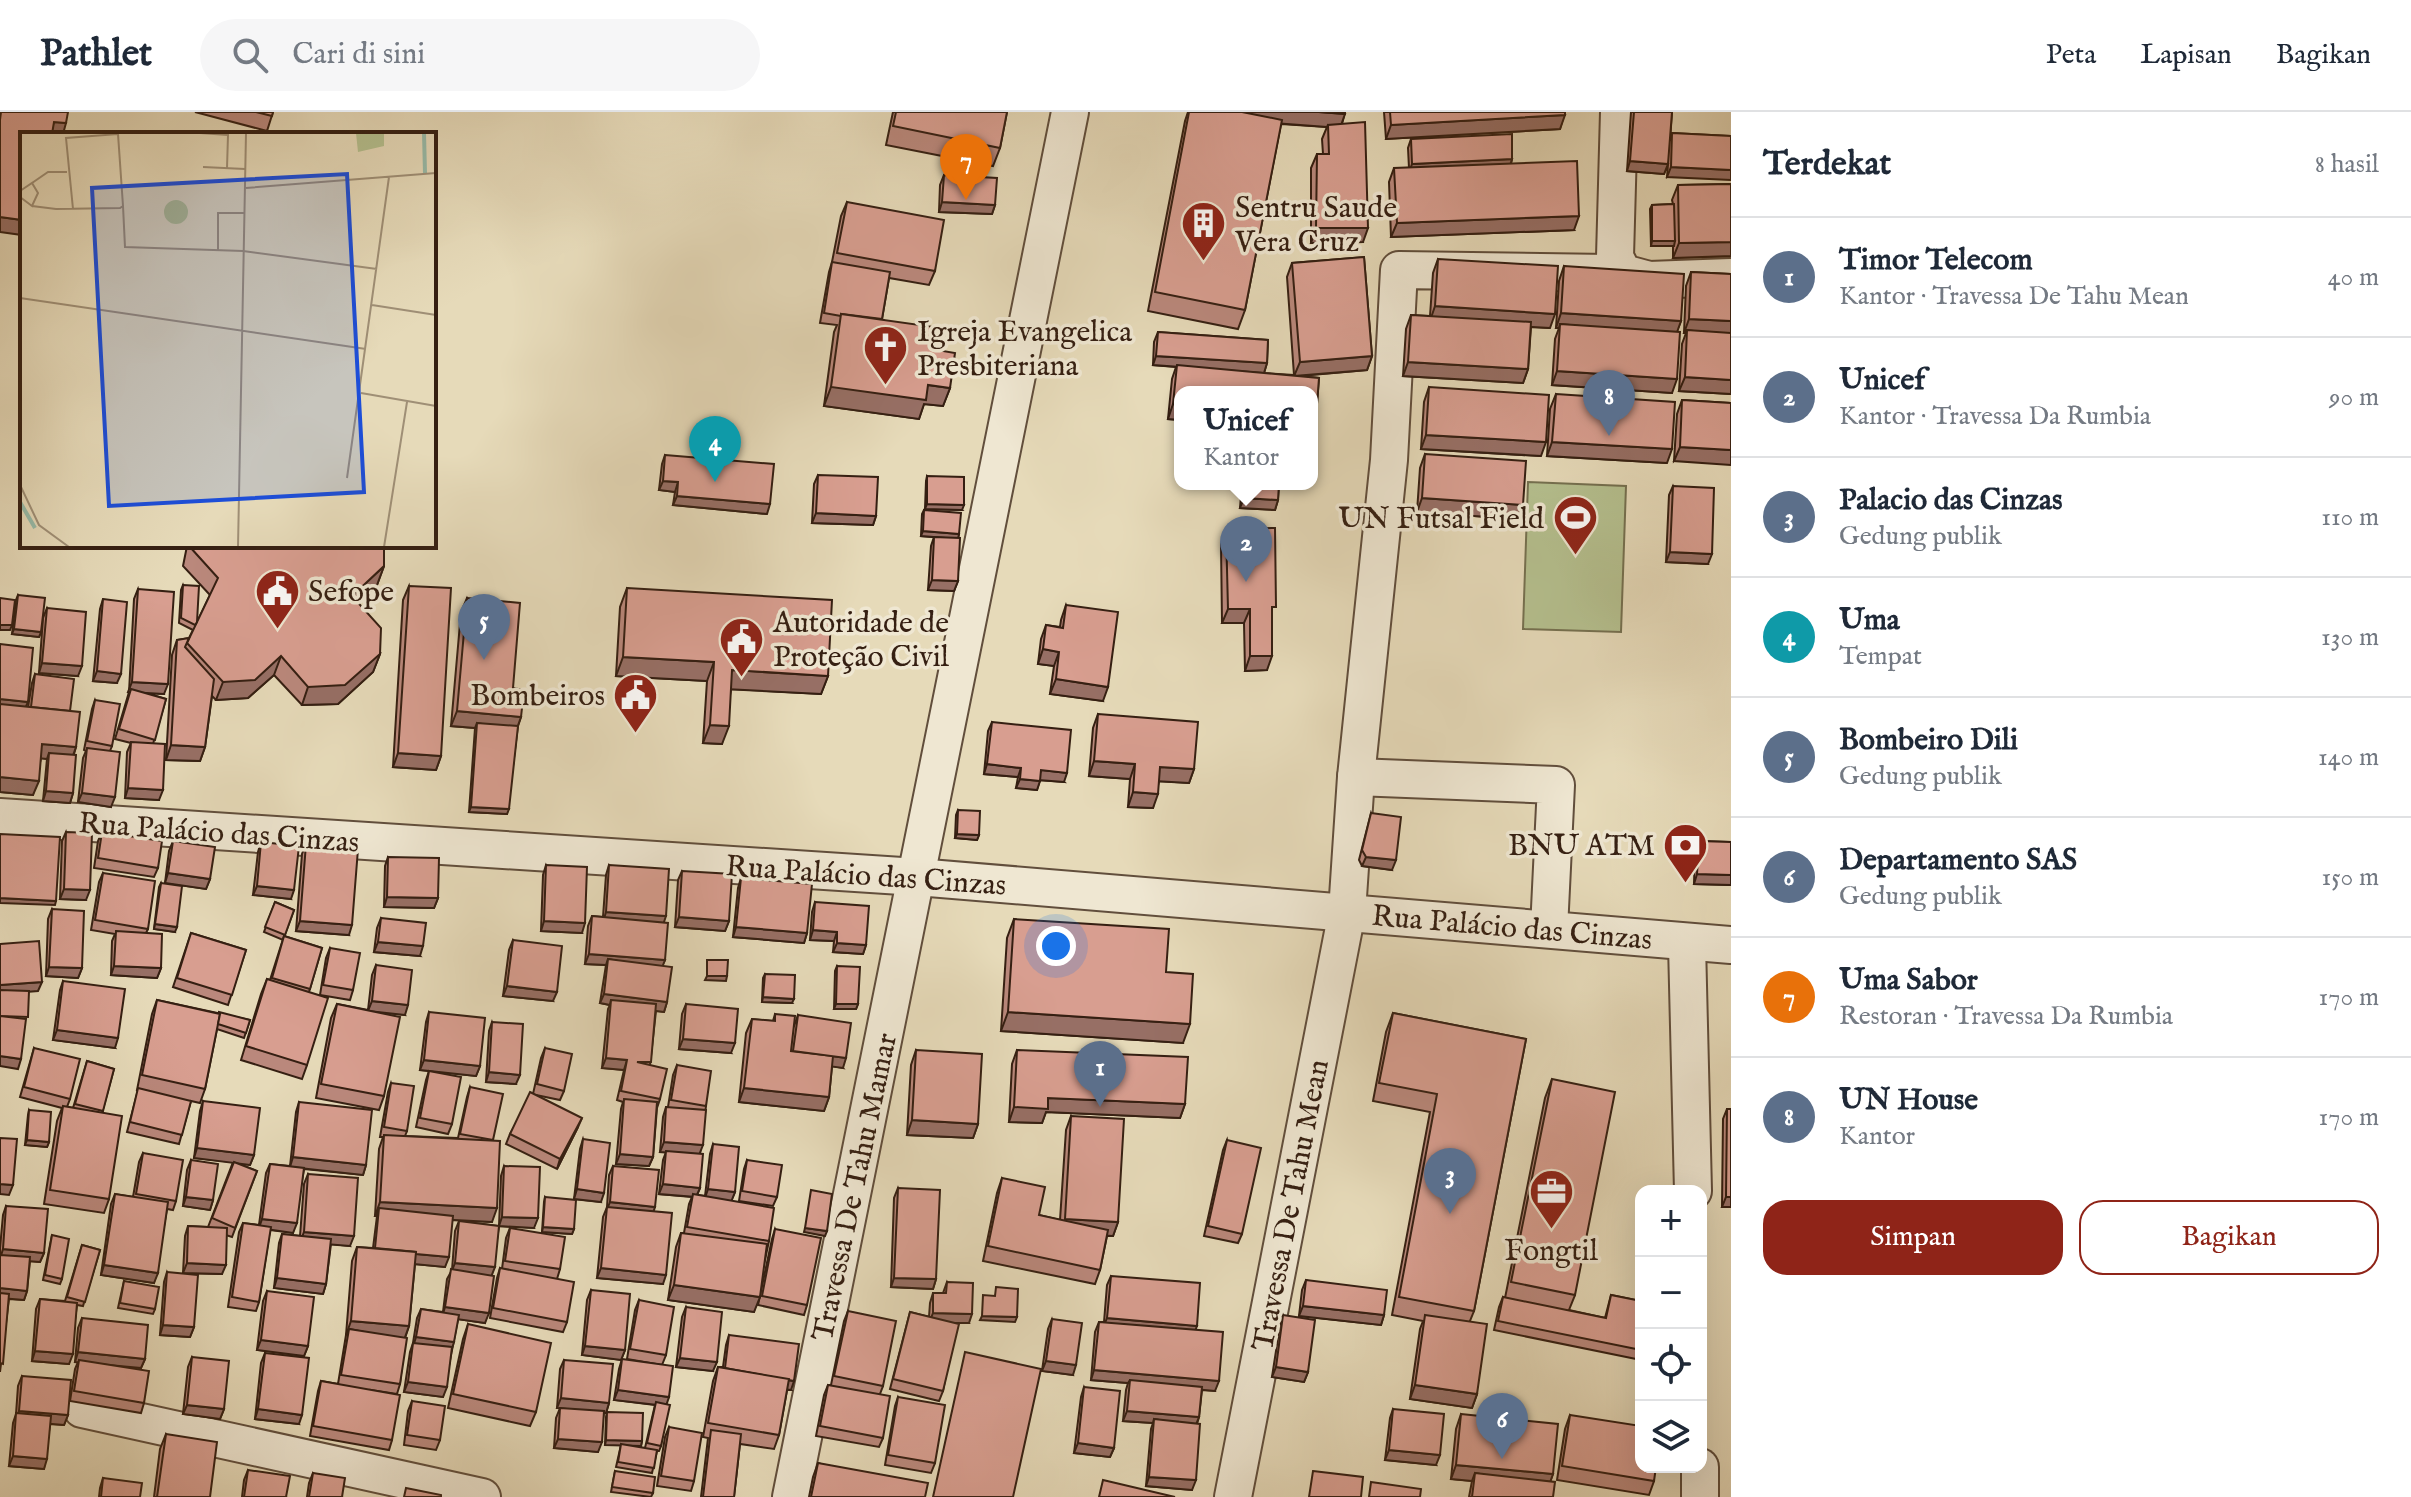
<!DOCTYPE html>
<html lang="id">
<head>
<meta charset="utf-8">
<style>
  :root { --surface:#fff; --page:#f6f6f7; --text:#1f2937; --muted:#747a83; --line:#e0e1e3; --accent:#8f2418 }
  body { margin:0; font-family:"IM FELL English",serif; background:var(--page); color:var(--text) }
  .controls { position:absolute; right:24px; bottom:24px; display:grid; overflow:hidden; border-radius:16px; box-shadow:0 8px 32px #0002 }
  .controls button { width:72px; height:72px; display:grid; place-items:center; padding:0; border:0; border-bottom:2px solid var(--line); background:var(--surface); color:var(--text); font:40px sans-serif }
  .you { position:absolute; left:1056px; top:834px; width:28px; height:28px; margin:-20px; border:6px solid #fff; border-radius:50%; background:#1a73e8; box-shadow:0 0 0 12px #1a73e833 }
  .badge { display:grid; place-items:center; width:52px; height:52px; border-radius:50%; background:var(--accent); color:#fff; font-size:26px; font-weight:700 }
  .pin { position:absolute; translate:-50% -66px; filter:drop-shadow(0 2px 4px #0008) }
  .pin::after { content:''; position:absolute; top:42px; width:28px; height:24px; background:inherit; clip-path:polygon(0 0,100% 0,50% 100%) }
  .popup { position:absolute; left:1174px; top:274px; width:144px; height:104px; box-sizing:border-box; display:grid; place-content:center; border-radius:16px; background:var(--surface); filter:drop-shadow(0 2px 6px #0005); font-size:26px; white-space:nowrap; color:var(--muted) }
  .popup b { font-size:30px; color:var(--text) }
  .popup::after { content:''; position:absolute; left:50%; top:100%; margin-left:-16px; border:16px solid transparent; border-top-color:var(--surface) }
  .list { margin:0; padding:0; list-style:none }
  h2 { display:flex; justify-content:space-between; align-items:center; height:104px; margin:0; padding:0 32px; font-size:34px }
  h2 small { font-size:26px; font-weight:400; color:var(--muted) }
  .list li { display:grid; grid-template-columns:52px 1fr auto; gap:24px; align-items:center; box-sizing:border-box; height:120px; padding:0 32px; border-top:2px solid var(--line) }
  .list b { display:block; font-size:30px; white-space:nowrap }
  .list p { margin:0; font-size:26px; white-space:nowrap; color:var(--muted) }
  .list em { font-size:26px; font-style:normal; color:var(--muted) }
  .actions { display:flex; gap:16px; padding:24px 32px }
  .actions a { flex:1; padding:18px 0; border:2px solid var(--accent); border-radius:24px; text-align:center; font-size:28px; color:var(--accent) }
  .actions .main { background:var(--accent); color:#fff }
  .icon { flex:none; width:44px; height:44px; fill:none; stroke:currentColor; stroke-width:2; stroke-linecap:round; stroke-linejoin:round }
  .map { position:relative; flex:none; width:1731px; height:1385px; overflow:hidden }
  header { display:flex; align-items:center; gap:48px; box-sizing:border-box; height:112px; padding:0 40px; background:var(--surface); border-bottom:2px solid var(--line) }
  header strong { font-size:38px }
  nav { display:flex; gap:44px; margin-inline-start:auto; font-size:28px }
  .search { width:560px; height:72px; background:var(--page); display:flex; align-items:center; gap:20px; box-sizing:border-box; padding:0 28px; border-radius:44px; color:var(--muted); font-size:30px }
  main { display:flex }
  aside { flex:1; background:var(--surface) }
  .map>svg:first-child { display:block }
</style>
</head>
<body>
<header>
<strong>Pathlet</strong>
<div class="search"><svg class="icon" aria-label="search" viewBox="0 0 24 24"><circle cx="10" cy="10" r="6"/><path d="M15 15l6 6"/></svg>Cari di sini</div>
<nav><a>Peta</a><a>Lapisan</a><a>Bagikan</a></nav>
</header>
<main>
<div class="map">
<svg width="1731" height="1385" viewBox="0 0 1731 1385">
  <rect width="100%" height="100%" fill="#e6dab9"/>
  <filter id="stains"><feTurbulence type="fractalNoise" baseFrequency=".0025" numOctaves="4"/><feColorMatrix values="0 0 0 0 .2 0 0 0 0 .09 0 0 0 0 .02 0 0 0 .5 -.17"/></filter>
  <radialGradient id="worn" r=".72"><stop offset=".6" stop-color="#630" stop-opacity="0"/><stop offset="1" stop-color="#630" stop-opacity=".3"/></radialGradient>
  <path fill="#b5c08f" stroke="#757050" stroke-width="2" d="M1528,370L1626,374L1621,520L1523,517Z"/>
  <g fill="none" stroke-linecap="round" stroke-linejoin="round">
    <defs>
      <g id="minor">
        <path d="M1619,0L1615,145L1623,161L1649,168L1731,165"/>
        <path d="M1356,665L1556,673L1549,817"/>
        <path d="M0,705L917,765L1731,833"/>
        <path d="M1687,832L1693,1079"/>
        <path d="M82,1297L482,1385"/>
        <path d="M1700,1355V1385"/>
        <path d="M791,1385L1070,0"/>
        <path d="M1233,1385L1347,800L1356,665L1389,348L1399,158L1609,161"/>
      </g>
    </defs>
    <use href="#minor" stroke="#614e3c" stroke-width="40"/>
    <use href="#minor" stroke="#efe7d2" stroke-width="36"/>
  </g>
  <g fill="#ba887c" stroke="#351f12" stroke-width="2">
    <path d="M195,0H273L267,19Z"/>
    <path d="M893,0H1007L1000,36L993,54L886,33Z"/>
    <path d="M1188,0H1345L1342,12L1363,130L1311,131V56L1317,42H1323L1322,27L1327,15L1281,12L1245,198L1238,217L1148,199L1185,9Z"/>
    <path d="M1384,0H1565L1560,17L1386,27Z"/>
    <path d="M1631,0H1672L1670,29L1672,21L1731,24L1667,65L1668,52L1664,62L1627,59Z"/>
    <path d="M1411,27L1512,47L1511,52L1574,118L1391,125L1389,70L1394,56H1409L1408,36Z"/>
    <path d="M944,63L995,93L992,102L939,100L940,73Z"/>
    <path d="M1731,72V144L1673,146V134H1651L1650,97L1652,93L1673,92L1672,88L1678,73Z"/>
    <path d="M847,90L935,159L929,173L889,166L882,207L931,237L950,276L943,294L924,292L919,307L824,294L834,220L837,213L820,211L829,160L832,150L841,104Z"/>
    <path d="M1364,145L1372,244L1367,258L1300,264L1319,266L1316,305L1312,315V280H1180V308L1168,307L1172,267L1176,255L1153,253L1154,230L1158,220L1268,228L1267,251L1264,261L1294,263L1287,165L1292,151Z"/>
    <path d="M1438,147L1550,216L1531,215L1528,257L1523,271L1403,264L1406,217L1411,203L1430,204L1433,161Z"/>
    <path d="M1564,154L1681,209L1677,219L1672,281L1552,273L1555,227L1559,216H1556L1559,169Z"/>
    <path d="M1691,160L1731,162V282L1679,279L1682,232L1686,221H1684L1686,174Z"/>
    <path d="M1429,275L1541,344L1421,337L1424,290Z"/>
    <path d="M1556,282L1667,351L1547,344L1550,297Z"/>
    <path d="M1682,288L1731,291L1674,349L1677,302Z"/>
    <path d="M1425,342L1523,393L1517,407L1417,400L1420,356Z"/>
    <path d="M665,343L767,402L673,393L675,380L659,378L662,352Z"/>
    <path d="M818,363L876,404L873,413L812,411L814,372Z"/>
    <path d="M927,364L962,398L925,397L926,369Z"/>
    <path d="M1242,372H1279L1278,388L1275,398L1240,396Z"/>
    <path d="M1673,374L1708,452L1666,450L1669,383Z"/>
    <path d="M924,398L959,422L958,426V469L954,479L928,478L931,434L934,425L921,424L922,402Z"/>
    <path d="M1226,417L1272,507L1267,558L1245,559L1244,511H1222L1221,432Z"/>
    <path d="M187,434H384V454L377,473L358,491L380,542L373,560L338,592L302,593L274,563L248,586L216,588L212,584L205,635L200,649L166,648L172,543L177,528L189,526L193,518L179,511L181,478L183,473L197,510L210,483L183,454Z"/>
    <path d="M409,474L441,644L436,658L393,655L403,488Z"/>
    <path d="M627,476L828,564L821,582L731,577L722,632L703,631L707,569L616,564L620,495Z"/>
    <path d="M138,477L164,582L146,581L166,587L153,632L159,688L125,686L127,640L131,631L115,627L129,580L134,487Z"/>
    <path d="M18,483L41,520L39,525L12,522L16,488Z"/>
    <path d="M467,486L513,576L521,605L518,614L507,702L469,700L475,616L451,614L461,500Z"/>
    <path d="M103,487L117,571L93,569L100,497Z"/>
    <path d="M1066,493L1103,589L1050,582L1054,554L1038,552L1041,527L1046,513L1060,515L1061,508Z"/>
    <path d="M47,496L78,564L39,561L43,506Z"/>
    <path d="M0,532L26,595H28L32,571L35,562L70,599L76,635L74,642L73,681L70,691L43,689L47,647L41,646L33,683L0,680Z"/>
    <path d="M95,588L112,634L110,639L111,695L78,690L83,646L86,639L84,638L92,597Z"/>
    <path d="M1098,602L1194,657L1189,671L1159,669L1153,696L1128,695L1130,667L1089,664L1093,616Z"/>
    <path d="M992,610L1064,670L1040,668L1037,678L1016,676L1018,665L984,662L988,619Z"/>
    <path d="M958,698L979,723L977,728L955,726L956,703Z"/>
    <path d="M1371,701L1392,758L1362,754L1359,748Z"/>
    <path d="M66,720L86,788L60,787L62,729Z"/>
    <path d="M102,720L158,756L154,765L94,756L98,729Z"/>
    <path d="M173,729L210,767L206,777L165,771L169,739Z"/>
    <path d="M1699,729L1731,730V773L1694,772L1695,739Z"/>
    <path d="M261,730L291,787L253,783L258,740Z"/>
    <path d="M306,732L349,823L296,819L302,742Z"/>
    <path d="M388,745L438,786L434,796L384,795L385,754Z"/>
    <path d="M546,753L582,821L541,819L543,763Z"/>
    <path d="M609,753L664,810L665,848L662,854L667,890L664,900L656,899L650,953L660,987L657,996L653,1045L649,1054L616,1052L621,997L623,990L617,988L624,958L602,956L608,897L610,893L600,891L606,853L585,852L588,814L592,804L603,805L606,763Z"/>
    <path d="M682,759L729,809L725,819L675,815L678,768Z"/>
    <path d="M103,761L148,817L146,821L161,856L157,866L111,863L112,829L115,822L91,818L99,770Z"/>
    <path d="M741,766L807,821L804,831L733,825L738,776Z"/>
    <path d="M161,771L175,820L154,817L159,775Z"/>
    <path d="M275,790L294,798L283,828L264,820Z"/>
    <path d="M815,790L866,833L863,842L833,840L834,829L810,828L812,800Z"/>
    <path d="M52,797L82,856L78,866L46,864L48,807Z"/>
    <path d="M381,806L420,844L374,840L377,816Z"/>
    <path d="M1014,807L1166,860L1183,931L1001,919L1007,826Z"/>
    <path d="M191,821L246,838L228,893L173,875Z"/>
    <path d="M284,824L322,836L309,880L307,953L302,967L241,948L261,882L267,867L270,868Z"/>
    <path d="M513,828L553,889L503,884L509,838Z"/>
    <path d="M330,836L353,878L350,888L320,883L326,846Z"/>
    <path d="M376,853L405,903L377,900L384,984L379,998L316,986L331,906L337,892L368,898L372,863Z"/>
    <path d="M837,854L858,892L856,897H834L835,859Z"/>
    <path d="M765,862L792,891L762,890L763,866Z"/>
    <path d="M63,869L115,936L53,928L60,878Z"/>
    <path d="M157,888L250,908L244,926L217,917L205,977L200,991L191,989L179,1032L127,1020L138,978H137L152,902Z"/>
    <path d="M686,892L731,941L679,937L682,902Z"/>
    <path d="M429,900L480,954L476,964L420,958L426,910Z"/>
    <path d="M1393,901L1526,927L1474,1199L1470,1209L1477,1282L1472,1296L1410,1287L1420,1217L1423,1209L1392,1203L1430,1000L1373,989L1386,920Z"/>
    <path d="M775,902L794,914L798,903L843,956L832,954L829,985L824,999L739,990L746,921L752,907L773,909Z"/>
    <path d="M492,910L516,972L486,970L489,919Z"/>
    <path d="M34,936L70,987L67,995L73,996L87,949L114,957L102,1001L109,1087L104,1101L44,1092L57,1009L62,996L20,985Z"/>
    <path d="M545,936L564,979L560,988L536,983L578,1015L557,1057L506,1032L510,1022L533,982L541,946Z"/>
    <path d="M916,938L978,1012L973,1026L907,1023L911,953Z"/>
    <path d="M1017,938L1185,992L1180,1006L1046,1000L1042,1011L1009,1010L1012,952Z"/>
    <path d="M677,953L706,994L700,1042V1076L697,1083L705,1084L710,1042L713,1032L735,1080L731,1089L769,1129L754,1200L668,1188L676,1135L681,1121H684L689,1092L692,1085L659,1082L663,1048L666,1040H660L663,1005L666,995H668L673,963Z"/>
    <path d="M429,959L452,1012L448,1022L416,1015L426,968Z"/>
    <path d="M1552,967L1575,1183L1569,1198L1605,1206L1611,1183L1641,1189V1248L1494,1218L1499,1195L1503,1185L1505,1186L1545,986Z"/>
    <path d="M391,971L407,1019L405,1024L458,1026L467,985L470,975L493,1028L492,1110L452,1108L445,1155L415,1152L409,1214L405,1226L400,1272L397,1282L371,1278L392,1328L389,1338L310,1324L318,1279L321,1269L338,1272L346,1223L352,1149L357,1135L373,1136L377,1104H375L379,1037L383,1025H380L388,980Z"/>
    <path d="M203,989L254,1043L250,1053L236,1051L257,1059L232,1125L226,1123L222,1162L183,1161L185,1124L188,1114L208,1115L233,1050L194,1046L200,999Z"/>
    <path d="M299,990L366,1053L363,1063L304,1057L293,1121L270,1118L259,1190L256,1199L228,1195L239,1120L243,1111L259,1113L266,1061L270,1052L290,1054L296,1000Z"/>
    <path d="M1727,997H1731V1095H1722L1723,1007Z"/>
    <path d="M29,998L49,1030L47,1035L25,1033L28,1003Z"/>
    <path d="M1071,1004L1118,1110L1113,1124H1107L1100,1158L1095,1172L983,1149L997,1081L1002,1066L1039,1103L1060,1108L1066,1018Z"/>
    <path d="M583,1027L601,1090L574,1087L580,1037Z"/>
    <path d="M1227,1028L1242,1122L1238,1131L1204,1124L1223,1038Z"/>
    <path d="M143,1041L176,1089L173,1098L167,1097L154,1171L101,1163L111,1092L115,1082L133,1085L139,1050Z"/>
    <path d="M191,1048L213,1088L210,1098L183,1094L187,1058Z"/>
    <path d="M747,1048L777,1085L773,1094L739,1089L744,1057Z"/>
    <path d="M504,1054L534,1116L499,1114L485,1211L458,1207L443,1285L404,1280L410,1240L413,1231L417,1206L421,1197L443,1200L447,1167L452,1158L455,1119L459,1109L499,1114L501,1064Z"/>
    <path d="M613,1054L653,1099L663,1172L597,1166L603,1105L607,1095L609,1063Z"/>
    <path d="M308,1062L350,1134L331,1132L326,1172L323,1182L274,1176L279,1131L282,1122L300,1124L304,1072Z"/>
    <path d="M898,1076L936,1167L933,1177L891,1175L894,1086Z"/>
    <path d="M545,1085L574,1117L572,1122L542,1120L544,1090Z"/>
    <path d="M6,1094L44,1141L40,1150L30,1149L27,1179L24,1188L9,1187L0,1260V1136L3,1103Z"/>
    <path d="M510,1116L560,1157L557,1167L567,1210L563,1220L490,1206L497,1166L500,1156L502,1157L506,1126Z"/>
    <path d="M775,1117L807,1193L804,1203L758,1193L772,1127Z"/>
    <path d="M52,1123L62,1167L60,1172L43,1168Z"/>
    <path d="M82,1133L100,1138L83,1194L77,1193L69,1252L32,1249L36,1197L40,1187L65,1189Z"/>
    <path d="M167,1160L194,1215L190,1225L160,1223L164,1170Z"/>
    <path d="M1111,1164L1195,1218L1215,1279L1202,1278L1199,1305L1197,1312L1192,1378L1146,1374L1151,1317L1153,1311L1123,1309L1126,1278L1128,1271L1091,1268L1095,1220L1099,1210H1104L1107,1173Z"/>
    <path d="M1306,1168L1384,1203L1381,1213L1299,1204L1302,1178Z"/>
    <path d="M124,1169L155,1197L153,1202L118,1196Z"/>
    <path d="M947,1170L969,1211H956L943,1279L939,1289L890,1277L910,1200L929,1205L930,1191L933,1181H943Z"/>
    <path d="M591,1178L625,1238L621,1248L582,1243L587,1188Z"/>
    <path d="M267,1179L308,1234L304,1244L257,1238L263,1189Z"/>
    <path d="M639,1188L666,1243L662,1253L627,1247L635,1198Z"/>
    <path d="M686,1195L713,1259L676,1255L682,1205Z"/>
    <path d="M848,1199L883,1274L880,1282L883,1326L879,1335L816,1324L824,1283L828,1273H831L844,1209Z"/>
    <path d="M1283,1203L1308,1260L1304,1270L1272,1265L1280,1213Z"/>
    <path d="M82,1206L145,1247L141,1256L117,1254L144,1291L141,1301L70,1289L75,1257L78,1250H75L78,1216Z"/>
    <path d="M1052,1207L1073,1263L1042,1259L1048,1217Z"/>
    <path d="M468,1212L536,1300L530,1314L448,1296L463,1227Z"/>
    <path d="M729,1223L791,1278H787L779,1323L774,1337L740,1332L734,1385H701L708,1326L703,1325L713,1269L718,1255H723L726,1233Z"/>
    <path d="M265,1241L299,1312L255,1307L261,1251Z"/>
    <path d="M192,1245L224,1297L220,1307L183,1302L188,1255Z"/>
    <path d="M622,1247L666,1292L661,1334L659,1339H657L652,1361L616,1355L621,1333H605L606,1305L607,1300L642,1329L641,1334H631L645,1336L655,1293L614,1288L619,1257Z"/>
    <path d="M564,1248L609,1291L606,1301L604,1300L598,1340L554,1336L556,1306L560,1296H557L560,1257Z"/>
    <path d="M22,1264L68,1303L64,1313L50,1312L44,1357L9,1354L13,1311L16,1302L18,1274Z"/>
    <path d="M1084,1275L1114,1336L1110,1345L1074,1341L1081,1285Z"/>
    <path d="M898,1285L935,1351L931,1361L885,1353L895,1294Z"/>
    <path d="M412,1289L440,1328L436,1338L404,1333L408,1299Z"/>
    <path d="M1393,1297L1436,1353L1385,1348L1390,1306Z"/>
    <path d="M1461,1302L1553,1362L1550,1370L1553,1385H1469L1472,1369L1451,1367L1456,1317Z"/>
    <path d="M1570,1303L1654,1369L1649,1383L1557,1368L1565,1317Z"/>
    <path d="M669,1315L694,1369L691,1379L657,1374L665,1325Z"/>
    <path d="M166,1322L210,1385H154L160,1337Z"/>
    <path d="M818,1351L925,1385H809L813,1365Z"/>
    <path d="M248,1358L286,1385H242L244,1368Z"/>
    <path d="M615,1359L653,1381L651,1385L611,1380Z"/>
    <path d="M313,1361L342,1385H307L309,1371Z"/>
    <path d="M103,1366L140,1385H99L100,1376Z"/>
  </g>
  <g fill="#976f65" stroke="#351f12" stroke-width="2">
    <path d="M1211,0H1319L1345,2L1340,16L1328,13L1327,15L1209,6Z"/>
    <path d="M1565,3L1560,17L1386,27L1391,13Z"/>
    <path d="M54,10L66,11L63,22H50Z"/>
    <path d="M1512,47L1509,57L1409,61L1412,52Z"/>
    <path d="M1630,49L1668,52L1664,62L1627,59Z"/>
    <path d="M1671,55L1731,58V68L1667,65Z"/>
    <path d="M942,90L995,93L992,102L939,100Z"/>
    <path d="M1579,104L1574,118L1391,125L1397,111Z"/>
    <path d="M0,105L22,108V123L0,120Z"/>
    <path d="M1316,116H1368L1363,130L1311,131Z"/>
    <path d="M1652,129H1675L1674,134H1651Z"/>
    <path d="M1731,130V144L1673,146L1679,131Z"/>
    <path d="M1435,194L1555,202L1550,216L1430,209Z"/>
    <path d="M1561,201L1681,209L1676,223L1560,212L1559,216H1556Z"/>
    <path d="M1689,207L1731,209V224L1687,218L1686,221H1684Z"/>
    <path d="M1156,244L1267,251L1264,261L1153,253Z"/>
    <path d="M1372,244L1367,258L1294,264L1300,250Z"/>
    <path d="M1408,250L1528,257L1523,271L1403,264Z"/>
    <path d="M1557,259L1677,267L1672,281L1552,273Z"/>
    <path d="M1685,265L1731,268V282L1679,279Z"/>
    <path d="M928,273L950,276L943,294L924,292L919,307L824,294L831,275Z"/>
    <path d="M1173,292L1180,293V308L1168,307Z"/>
    <path d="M1426,323L1546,330L1541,344L1421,337Z"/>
    <path d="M1552,330L1672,337L1667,351L1547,344Z"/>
    <path d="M1680,335L1731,338V353L1674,349Z"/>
    <path d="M663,369L678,370L675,380L659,378Z"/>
    <path d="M677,384L770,392L767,402L673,393Z"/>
    <path d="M1244,386L1278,388L1275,398L1240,396Z"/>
    <path d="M1422,386L1523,393L1517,407L1417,400Z"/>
    <path d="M927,392L964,393L962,398L925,397Z"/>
    <path d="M816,401L876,404L873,413L812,411Z"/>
    <path d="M923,419L959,422L958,427L921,424Z"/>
    <path d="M1670,440L1712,442L1708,452L1666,450Z"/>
    <path d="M384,454L377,473L345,502L352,484Z"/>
    <path d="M932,468L958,469L954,479L928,478Z"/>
    <path d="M1228,497H1250L1244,511H1222Z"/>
    <path d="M0,513H12L10,518H0Z"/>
    <path d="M14,517L41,520L39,525L12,522Z"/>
    <path d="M1043,537L1059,540L1054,554L1038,552Z"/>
    <path d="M380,542L373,560L338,592L302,593L308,575Z"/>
    <path d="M281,544L274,563L248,586L216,588L223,570Z"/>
    <path d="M1250,544H1272L1267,558L1245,559Z"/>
    <path d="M623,545L714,550L707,569L616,564Z"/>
    <path d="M42,551L82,554L78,564L39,561Z"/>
    <path d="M732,558L828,564L821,582L725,577Z"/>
    <path d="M97,559L121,562L117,571L93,569Z"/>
    <path d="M1056,567L1108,575L1103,589L1050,582Z"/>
    <path d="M132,570L168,572L164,582L128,580Z"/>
    <path d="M0,587L28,590L24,599L0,597Z"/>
    <path d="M457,599L521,605L516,619L477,611L475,616L451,614Z"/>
    <path d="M710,613L729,614L722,632L703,631Z"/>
    <path d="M42,632L76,635L71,649L49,641L47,647L37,646Z"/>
    <path d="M171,633L205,635L200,649L166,648Z"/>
    <path d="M398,641L441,644L436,658L393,655Z"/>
    <path d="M1094,649L1135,652L1130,667L1089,664Z"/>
    <path d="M987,652L1021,656L1018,665L984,662Z"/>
    <path d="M1160,655L1194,657L1189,671L1154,669Z"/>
    <path d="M1041,658L1067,661L1064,670L1038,668Z"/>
    <path d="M0,665L39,669L33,683L0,680Z"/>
    <path d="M1020,667L1040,669L1037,678L1016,676Z"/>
    <path d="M128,676L163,678L159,688L125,686Z"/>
    <path d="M46,679L73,681L70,691L43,689Z"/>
    <path d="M1133,680L1158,682L1153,696L1128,695Z"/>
    <path d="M82,681L115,685L111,695L78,690Z"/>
    <path d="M471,695L509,697L507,702L469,700Z"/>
    <path d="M957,722L979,723L977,728L955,726Z"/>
    <path d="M1366,745L1396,748L1392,758L1362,754Z"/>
    <path d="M168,761L210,767L206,777L165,771Z"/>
    <path d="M1697,762L1731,763V773L1694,772Z"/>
    <path d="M257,774L294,778L291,787L253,783Z"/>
    <path d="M64,777L90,778L86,788L60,787Z"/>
    <path d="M387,785L438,786L434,796L384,795Z"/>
    <path d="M0,786L56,789L55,793L0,791Z"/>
    <path d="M606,800L666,804L663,813L603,810Z"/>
    <path d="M679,805L729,809L725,819L675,815Z"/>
    <path d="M300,809L352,813L349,823L296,819Z"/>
    <path d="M544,809L585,811L582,821L541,819Z"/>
    <path d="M155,812L177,815L175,820L154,817Z"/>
    <path d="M736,815L807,821L804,831L733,825Z"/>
    <path d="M813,818L837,820L834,829L810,828Z"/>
    <path d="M378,830L423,834L420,844L374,840Z"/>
    <path d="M837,831L866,833L863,842L833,840Z"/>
    <path d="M589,842L665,848L661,858L608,847L606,853L585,852Z"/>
    <path d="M114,854L161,856L157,866L111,863Z"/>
    <path d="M49,855L82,856L78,866L46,864Z"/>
    <path d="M707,864H727L726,869L705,868Z"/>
    <path d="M42,870L38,879L0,882V873Z"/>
    <path d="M507,874L557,880L553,889L503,884Z"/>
    <path d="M604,882L667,890L664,900L611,893V888L610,893L600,891Z"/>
    <path d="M763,885L794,887L792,891L762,890Z"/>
    <path d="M372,889L408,893L405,903L368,899Z"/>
    <path d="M836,892H858L856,897H834Z"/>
    <path d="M1008,900L1190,912L1183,931L1001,919Z"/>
    <path d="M57,918L118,926L115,936L53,928Z"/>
    <path d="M683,927L735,931L731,941L679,937Z"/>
    <path d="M793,939L846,946L843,956L790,949Z"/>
    <path d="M0,944L21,947L18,957L0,954Z"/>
    <path d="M606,946L627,948L624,958L602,956Z"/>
    <path d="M424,948L480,954L476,964L420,958Z"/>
    <path d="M489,960L520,963L516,972L486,970Z"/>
    <path d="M744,976L829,985L824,999L739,990Z"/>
    <path d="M1048,986L1185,992L1180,1006L1046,1000L1042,1011L1009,1010L1014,995Z"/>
    <path d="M582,1006L578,1015L557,1057L560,1047Z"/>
    <path d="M912,1008L978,1012L973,1026L907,1023Z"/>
    <path d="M27,1028L49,1030L47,1035L25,1033Z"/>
    <path d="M664,1030L703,1033L699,1043L660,1040Z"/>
    <path d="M197,1036L254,1043L250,1053L194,1046Z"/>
    <path d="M620,1042L653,1045L649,1054L616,1052Z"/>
    <path d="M293,1045L366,1053L363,1063L290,1055Z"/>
    <path d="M0,1072L13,1073L9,1083L0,1082Z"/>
    <path d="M663,1072L700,1076L696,1085L659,1082Z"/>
    <path d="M577,1077L604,1081L601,1090L574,1087Z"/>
    <path d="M708,1077L735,1080L731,1090L705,1086Z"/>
    <path d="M186,1085L213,1088L210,1098L183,1094Z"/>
    <path d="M1726,1085H1731V1095H1722Z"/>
    <path d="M380,1090L497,1096L492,1110L379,1104V1096L377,1104H375Z"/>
    <path d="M610,1090L655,1095L652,1104L606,1100Z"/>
    <path d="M502,1105L538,1106L534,1116L499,1114Z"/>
    <path d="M262,1107L297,1111L293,1121L259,1116Z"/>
    <path d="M1065,1107L1118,1110L1113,1124L1060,1121Z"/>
    <path d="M543,1115L574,1117L572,1122L542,1120Z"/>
    <path d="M805,1116L827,1119L825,1124L804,1120Z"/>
    <path d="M304,1120L354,1124L350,1134L300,1130Z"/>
    <path d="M3,1137L44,1141L40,1150L0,1147Z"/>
    <path d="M375,1138L449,1145L445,1155L372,1148Z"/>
    <path d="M187,1151L226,1153L222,1162L183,1161Z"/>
    <path d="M455,1151L495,1155L491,1165L451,1161Z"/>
    <path d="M104,1153L158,1161L154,1171L101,1163Z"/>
    <path d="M601,1156L666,1163L663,1172L597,1166Z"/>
    <path d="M277,1166L326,1172L323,1182L274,1176Z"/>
    <path d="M894,1166L936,1167L933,1177L891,1175Z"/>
    <path d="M674,1173L760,1185L754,1200L668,1188Z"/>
    <path d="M0,1176L27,1179L24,1188L0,1186Z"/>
    <path d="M1303,1194L1384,1203L1381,1213L1299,1204Z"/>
    <path d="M445,1195L489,1201L485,1211L442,1205Z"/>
    <path d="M933,1201L972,1202L969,1211H929Z"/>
    <path d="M982,1204L1017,1205L1015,1210L980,1208Z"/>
    <path d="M1107,1206L1197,1214L1193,1224L1103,1216Z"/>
    <path d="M351,1209L409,1214L404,1228L349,1217L346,1223Z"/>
    <path d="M163,1213L194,1215L190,1225L160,1223Z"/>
    <path d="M416,1225L454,1230L451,1240L413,1235Z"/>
    <path d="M261,1228L308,1234L304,1244L257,1238Z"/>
    <path d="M585,1234L625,1238L621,1248L582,1243Z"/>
    <path d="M35,1239L73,1242L69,1252L32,1249Z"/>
    <path d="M78,1240L145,1247L141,1256L75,1250Z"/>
    <path d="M680,1246L717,1250L713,1259L676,1255Z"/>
    <path d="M1046,1249L1076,1253L1073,1263L1042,1259Z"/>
    <path d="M1276,1255L1308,1260L1304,1270L1272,1265Z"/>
    <path d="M1094,1258L1219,1269L1215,1279L1129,1271L1130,1268L1128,1271L1091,1268Z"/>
    <path d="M725,1260L794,1269L791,1278L721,1269Z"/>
    <path d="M408,1270L447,1275L443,1285L404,1280Z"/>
    <path d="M1415,1273L1477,1282L1472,1296L1410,1287Z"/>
    <path d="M618,1278L669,1285L666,1294L614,1288Z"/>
    <path d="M561,1286L609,1291L606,1301L557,1296Z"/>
    <path d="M187,1293L224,1297L220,1307L183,1302Z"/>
    <path d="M258,1297L302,1303L299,1312L255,1307Z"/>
    <path d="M19,1299L68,1303L64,1313L16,1309Z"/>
    <path d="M1127,1299L1199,1305L1195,1315L1154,1307L1153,1311L1123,1309Z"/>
    <path d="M558,1327L602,1330L598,1340L554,1336Z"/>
    <path d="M606,1328L642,1329L641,1334L605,1333Z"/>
    <path d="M1078,1331L1114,1336L1110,1345L1074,1341Z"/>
    <path d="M1389,1338L1440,1343L1436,1353L1385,1348Z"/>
    <path d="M13,1344L47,1347L44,1357L9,1354Z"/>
    <path d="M1456,1353L1553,1362L1548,1376L1475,1361L1472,1369L1451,1367Z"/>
    <path d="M1149,1365L1196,1368L1192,1378L1146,1374Z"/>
  </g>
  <g fill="#d89e90" stroke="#351f12" stroke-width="2">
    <path d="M1,0H68L66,11L54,10L52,22H22V108L0,105V8Z"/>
    <path d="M256,0H273L272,4Z"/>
    <path d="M896,0H1007L1000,36L893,14Z"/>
    <path d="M1189,0H1242L1282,8L1245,198L1155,180Z"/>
    <path d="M1319,0H1345V2Z"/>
    <path d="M1390,0H1565V3L1391,13Z"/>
    <path d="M1634,0H1672L1668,52L1630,49Z"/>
    <path d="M1365,10L1368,116H1316L1317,42H1329L1328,13Z"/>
    <path d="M1672,21L1731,24V58L1671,55Z"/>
    <path d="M1512,22V47L1412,52L1411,27Z"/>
    <path d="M1577,49L1579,104L1397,111L1394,56Z"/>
    <path d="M944,63L997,66L995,93L942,90Z"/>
    <path d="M1731,72V130L1679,131L1678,73Z"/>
    <path d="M847,90L944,108L935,159L837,141Z"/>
    <path d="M1674,92L1675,129H1652V93Z"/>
    <path d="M1364,145L1372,244L1300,250L1292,151Z"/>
    <path d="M1438,147L1558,154L1555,202L1435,194Z"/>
    <path d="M832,150L890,160L882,207L841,202V204L824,201Z"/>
    <path d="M1564,154L1684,162L1681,209L1561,201Z"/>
    <path d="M1691,160L1731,162V209L1689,207Z"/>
    <path d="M841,202L934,215L931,237L955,241L950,276L928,273L926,288L831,275Z"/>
    <path d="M1411,203L1531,210L1528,257L1408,250Z"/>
    <path d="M1560,212L1680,220L1677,267L1557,259Z"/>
    <path d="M1687,218L1731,221V268L1685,265Z"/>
    <path d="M1158,220L1268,228L1267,251L1156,244Z"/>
    <path d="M1177,253L1319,266L1316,305L1312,304V280H1180V293L1173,292Z"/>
    <path d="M1429,275L1549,283L1546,330L1426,323Z"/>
    <path d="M1556,282L1675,290L1672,337L1552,330Z"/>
    <path d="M1682,288L1731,291V338L1680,335Z"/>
    <path d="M1425,342L1526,349L1523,393L1422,386Z"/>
    <path d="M665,343L774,352L770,392L677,384L678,370L663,369Z"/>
    <path d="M818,363L878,365L876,404L816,401Z"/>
    <path d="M927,364L964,365V393L927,392Z"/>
    <path d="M1245,372H1279L1278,388L1244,386Z"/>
    <path d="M1673,374L1714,376L1712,442L1670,440Z"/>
    <path d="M924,398L961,401L959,422L923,419Z"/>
    <path d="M1275,416L1276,495H1272V544H1250V497H1228L1226,417Z"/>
    <path d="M934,425L960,426L958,469L932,468Z"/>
    <path d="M190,434H384V454L352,484L381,516L380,542L345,573L308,575L281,544L255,568L223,570L187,531L218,466L190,435Z"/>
    <path d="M183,473L199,474L197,510L195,513L181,506Z"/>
    <path d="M409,474L451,476L441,644L398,641Z"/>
    <path d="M627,476L832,488L828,564L732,558L729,614L710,613L714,550L623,545Z"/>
    <path d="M138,477L174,480L168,572L132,570Z"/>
    <path d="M18,483L45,486L41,520L14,517Z"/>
    <path d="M0,486L15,488L12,513H0Z"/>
    <path d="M467,486L520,491L513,576L524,578L521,605L457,599Z"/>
    <path d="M103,487L127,490L121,562L97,559Z"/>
    <path d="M1066,493L1118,500L1108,575L1056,567L1059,540L1043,537L1046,513L1063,516Z"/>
    <path d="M47,496L86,500L82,554L42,551Z"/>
    <path d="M189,526L185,535L214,567L205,635L171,633L177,528Z"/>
    <path d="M0,532L33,536L28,590L0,587Z"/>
    <path d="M35,562L74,567L70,599L31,595Z"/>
    <path d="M131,577L166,587L155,628L119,617Z"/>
    <path d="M95,588L120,592L112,634L87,629Z"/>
    <path d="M0,592L80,600L76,635L42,632L39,669L0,665Z"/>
    <path d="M1098,602L1198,610L1194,657L1160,655L1158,682L1133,680L1135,652L1094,649Z"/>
    <path d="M992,610L1071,618L1067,661L1041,658L1040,669L1020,667L1021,656L987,652Z"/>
    <path d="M477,611L518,614L509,697L471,695Z"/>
    <path d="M131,630L165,632L163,678L128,676Z"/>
    <path d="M87,636L120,640L115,685L82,681Z"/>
    <path d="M49,641L76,643L73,681L46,679Z"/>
    <path d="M958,698L980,699L979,723L957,722Z"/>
    <path d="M1371,701L1401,705L1396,748L1366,745L1362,738Z"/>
    <path d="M66,720L92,721L90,778L64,777Z"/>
    <path d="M102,720L162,729L158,756L98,746Z"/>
    <path d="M0,722L60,725L56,789L0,786Z"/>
    <path d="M173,729L215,735L210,767L168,761Z"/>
    <path d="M1699,729L1731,730V763L1697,762Z"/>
    <path d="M261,730L299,734L294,778L257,774Z"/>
    <path d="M306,732L358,737L352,813L300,809Z"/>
    <path d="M388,745L439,746L438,786L387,785Z"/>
    <path d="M546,753L587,755L585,811L544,809Z"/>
    <path d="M609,753L669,757L666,804L606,800Z"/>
    <path d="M682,759L732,762L729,809L679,805Z"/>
    <path d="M103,761L155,769L148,817L95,808Z"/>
    <path d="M741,766L812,772L807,821L736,815Z"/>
    <path d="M161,771L182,774L177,815L155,812Z"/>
    <path d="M275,790L294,798L285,823L265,815Z"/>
    <path d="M815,790L869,794L866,833L837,831V820L813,818Z"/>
    <path d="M52,797L84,799L82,856L49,855Z"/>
    <path d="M592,804L668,811L665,848L589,842Z"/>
    <path d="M381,806L426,811L423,834L378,830Z"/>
    <path d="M1014,807L1169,817L1166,860L1193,862L1190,912L1008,900Z"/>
    <path d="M116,819L162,822L161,856L114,854Z"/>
    <path d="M191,821L246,838L232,883L177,866Z"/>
    <path d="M284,824L322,836L310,877L272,866Z"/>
    <path d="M513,828L562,834L557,880L507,874Z"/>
    <path d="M39,829L42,870L0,873V832Z"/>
    <path d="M330,836L360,841L353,878L323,873Z"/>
    <path d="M608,847L672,855L667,890L604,882Z"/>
    <path d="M707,848H728L727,864H707Z"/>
    <path d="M376,853L412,858L408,893L372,889Z"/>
    <path d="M837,854L860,855L858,892H836Z"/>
    <path d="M765,862L795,863L794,887L763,885Z"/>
    <path d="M267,867L328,886L307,953L246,934Z"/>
    <path d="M63,869L125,877L118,926L57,918Z"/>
    <path d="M0,878L29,879L28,905L0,904Z"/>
    <path d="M157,888L220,902L205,977L142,963Z"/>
    <path d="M611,888L656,892L651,950H637L667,957L660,987L621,979L627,948L606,946Z"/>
    <path d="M337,892L400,905L384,984L321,972Z"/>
    <path d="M686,892L738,897L735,931L683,927Z"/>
    <path d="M219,900L250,908L246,921L218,912L220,902L219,901Z"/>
    <path d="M429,900L485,906L480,954L424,948Z"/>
    <path d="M1393,901L1526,927L1474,1199L1399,1185L1437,982L1379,971Z"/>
    <path d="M775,902L795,904L791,939L833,944L829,985L744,976L752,907L775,909Z"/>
    <path d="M798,903L851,911L846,946L793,939Z"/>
    <path d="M0,904L26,907L21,947L0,944Z"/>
    <path d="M492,910L523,912L520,963L489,960Z"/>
    <path d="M34,936L80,947L70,987L24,975Z"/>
    <path d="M545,936L572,942L564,979L537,972Z"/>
    <path d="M916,938L982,942L978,1012L912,1008Z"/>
    <path d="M1017,938L1188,945L1185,992L1048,986V997L1014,995Z"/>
    <path d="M87,949L114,957L103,999L75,992Z"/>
    <path d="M677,953L711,959L706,994L671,988Z"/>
    <path d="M429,959L461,965L452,1012L420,1006Z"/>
    <path d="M1552,967L1615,980L1575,1183L1511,1170Z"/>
    <path d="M391,971L414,974L407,1019L384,1015Z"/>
    <path d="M470,975L503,982L493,1028L460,1022Z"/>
    <path d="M138,976L191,989L182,1023L130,1010Z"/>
    <path d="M530,980L582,1006L560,1047L510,1022Z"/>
    <path d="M624,987L657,990L653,1045L620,1042Z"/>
    <path d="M203,989L260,996L254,1043L197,1036Z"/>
    <path d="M299,990L372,998L366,1053L293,1045Z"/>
    <path d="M63,994L122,1004L109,1087L50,1078Z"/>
    <path d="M666,995L706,998L703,1033L664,1030Z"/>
    <path d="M1727,997H1731V1085H1726Z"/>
    <path d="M29,998L51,1000L49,1030L27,1028Z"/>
    <path d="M1071,1004L1124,1007L1118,1110L1065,1107Z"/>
    <path d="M384,1023L500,1029L497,1096L380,1090Z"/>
    <path d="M0,1026L17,1027L13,1073L0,1072Z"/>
    <path d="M583,1027L610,1031L604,1081L577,1077Z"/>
    <path d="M1227,1028L1261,1036L1242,1122L1208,1114Z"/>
    <path d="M713,1032L739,1035L735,1080L708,1077Z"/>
    <path d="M666,1039L703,1042L700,1076L663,1072Z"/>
    <path d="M143,1041L183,1048L176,1089L136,1082Z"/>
    <path d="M191,1048L218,1052L213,1088L186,1085Z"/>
    <path d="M747,1048L782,1053L777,1085L742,1079Z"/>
    <path d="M234,1050L257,1059L235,1116L212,1106Z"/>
    <path d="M270,1052L304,1056L297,1111L262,1107Z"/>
    <path d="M504,1054L540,1055L538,1106L502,1105Z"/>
    <path d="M613,1054L659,1058L655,1095L610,1090Z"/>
    <path d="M308,1062L358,1066L354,1124L304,1120Z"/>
    <path d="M1002,1066L1045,1075L1039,1103L1108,1118L1100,1158L988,1134Z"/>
    <path d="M898,1076L940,1078L936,1167L894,1166Z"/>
    <path d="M811,1078L832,1082L827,1119L805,1116Z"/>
    <path d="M115,1082L168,1090L158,1161L104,1153Z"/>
    <path d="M693,1082L774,1096L769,1129L687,1115Z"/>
    <path d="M545,1085L576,1088L574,1117L543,1115Z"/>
    <path d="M6,1094L48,1097L44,1141L3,1137Z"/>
    <path d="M607,1095L672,1101L666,1163L601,1156Z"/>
    <path d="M379,1096L453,1104L449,1145L416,1142V1140L375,1136Z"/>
    <path d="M459,1109L499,1114L495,1155L455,1151Z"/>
    <path d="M243,1111L271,1115L259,1190L232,1185Z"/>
    <path d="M188,1114L227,1116L226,1153L187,1151Z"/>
    <path d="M510,1116L565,1125L560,1157L505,1149Z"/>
    <path d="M775,1117L821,1126L807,1193L762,1184Z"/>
    <path d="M681,1121L767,1132L760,1185L674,1173Z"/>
    <path d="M282,1122L331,1127L326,1172L277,1166Z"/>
    <path d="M52,1123L69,1127L62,1167L45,1163Z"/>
    <path d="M82,1133L100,1138L85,1190L67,1185Z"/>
    <path d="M357,1135L416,1140L409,1214L351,1209Z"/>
    <path d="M0,1143L30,1145L27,1179L0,1176Z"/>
    <path d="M500,1156L574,1170L567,1210L493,1196Z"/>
    <path d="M451,1157L494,1164L489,1201L445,1195Z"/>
    <path d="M167,1160L198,1163L194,1215L163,1213Z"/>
    <path d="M1111,1164L1200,1171L1197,1214L1107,1206Z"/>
    <path d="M1306,1168L1387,1178L1384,1203L1303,1194Z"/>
    <path d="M124,1169L159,1175L155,1197L120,1191Z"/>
    <path d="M947,1170L973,1171L972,1202L933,1201V1181H946Z"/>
    <path d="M996,1175L1018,1177L1017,1205L982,1204L983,1183L995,1184Z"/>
    <path d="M591,1178L630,1182L625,1238L585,1234Z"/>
    <path d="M267,1179L314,1185L308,1234L261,1228Z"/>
    <path d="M0,1181L9,1182L3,1252L0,1251Z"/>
    <path d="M1611,1183L1641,1189V1238L1498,1209L1503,1185L1606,1206Z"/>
    <path d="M40,1187L77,1191L73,1242L35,1239Z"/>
    <path d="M639,1188L674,1195L666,1243L630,1237Z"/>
    <path d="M686,1195L722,1200L717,1250L680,1246Z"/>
    <path d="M421,1197L459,1203L454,1230L416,1225Z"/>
    <path d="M848,1199L896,1209L883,1274L834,1264Z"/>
    <path d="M910,1200L959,1212L943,1279L893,1267Z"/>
    <path d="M1283,1203L1315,1208L1308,1260L1276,1255Z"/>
    <path d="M1425,1203L1487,1212L1477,1282L1415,1273Z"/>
    <path d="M82,1206L148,1213L145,1247L78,1240Z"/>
    <path d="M1052,1207L1082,1211L1076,1253L1046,1249Z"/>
    <path d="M1099,1210L1223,1220L1219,1269L1094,1258Z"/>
    <path d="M468,1212L551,1231L536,1300L453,1282Z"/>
    <path d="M349,1217L407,1226L400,1272L341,1263Z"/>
    <path d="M729,1223L799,1232L794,1269L725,1256Z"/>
    <path d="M413,1231L452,1235L447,1275L408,1270Z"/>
    <path d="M965,1240L1041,1257L1013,1385H933Z"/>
    <path d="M265,1241L309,1246L302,1303L258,1297Z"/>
    <path d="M192,1245L229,1249L224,1297L187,1293Z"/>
    <path d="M622,1247L673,1254L669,1285L618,1278Z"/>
    <path d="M79,1248L149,1259L144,1291L74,1279Z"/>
    <path d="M564,1248L613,1252L609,1291L561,1286Z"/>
    <path d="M718,1255L789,1267L779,1323L708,1311Z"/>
    <path d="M22,1264L71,1268L68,1303L19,1299Z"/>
    <path d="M1130,1268L1202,1275L1199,1305L1127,1299Z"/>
    <path d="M321,1269L400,1283L392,1328L313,1314Z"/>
    <path d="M828,1273L890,1284L883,1326L820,1314Z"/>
    <path d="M1084,1275L1120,1279L1114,1336L1078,1331Z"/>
    <path d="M898,1285L945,1293L935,1351L888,1343Z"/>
    <path d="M412,1289L445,1294L440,1328L407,1323Z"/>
    <path d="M656,1290L670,1293L661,1334L647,1331Z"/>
    <path d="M560,1296L604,1299L602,1330L558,1327Z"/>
    <path d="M1393,1297L1444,1302L1440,1343L1389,1338Z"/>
    <path d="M607,1300L643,1301L642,1329L606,1328Z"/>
    <path d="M16,1301L51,1304L47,1347L13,1344Z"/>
    <path d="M1461,1302L1558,1312L1553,1362L1456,1353Z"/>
    <path d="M1570,1303L1641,1314V1355H1656L1654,1369L1562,1354Z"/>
    <path d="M1154,1307L1200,1312L1196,1368L1149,1365Z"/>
    <path d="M669,1315L702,1321L694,1369L661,1364Z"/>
    <path d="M711,1318L741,1322L734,1385H703Z"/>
    <path d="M166,1322L217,1330L210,1385H157Z"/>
    <path d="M621,1332L657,1338L654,1356L618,1350Z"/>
    <path d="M818,1351L928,1371L925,1385H811Z"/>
    <path d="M248,1358L290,1364L286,1385H244Z"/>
    <path d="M615,1359L655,1365L653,1381L612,1375Z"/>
    <path d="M1313,1359L1363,1365L1361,1385H1309Z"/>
    <path d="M313,1361L345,1366L342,1385H309Z"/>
    <path d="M1475,1361L1555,1370L1553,1385H1472Z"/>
    <path d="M103,1366L142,1371L140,1385H101Z"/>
    <path d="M1103,1368L1175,1385H1099Z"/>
    <path d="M1371,1370L1421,1377L1420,1385H1369Z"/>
    <path d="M406,1376L441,1383V1385H404Z"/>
  </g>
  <defs>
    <symbol id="building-pin" viewBox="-11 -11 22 30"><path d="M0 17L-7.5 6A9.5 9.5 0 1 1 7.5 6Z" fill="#8f2418" stroke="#efe7d2"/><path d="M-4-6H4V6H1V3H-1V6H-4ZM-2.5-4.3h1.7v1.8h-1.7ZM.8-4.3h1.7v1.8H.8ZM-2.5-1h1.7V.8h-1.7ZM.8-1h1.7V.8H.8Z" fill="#fff"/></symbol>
    <symbol id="church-pin" viewBox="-11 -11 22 30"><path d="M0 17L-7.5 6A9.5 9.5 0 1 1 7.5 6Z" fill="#8f2418" stroke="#efe7d2"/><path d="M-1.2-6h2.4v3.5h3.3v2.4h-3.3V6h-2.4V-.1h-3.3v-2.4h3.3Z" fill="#fff"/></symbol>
    <symbol id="stadium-pin" viewBox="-11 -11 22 30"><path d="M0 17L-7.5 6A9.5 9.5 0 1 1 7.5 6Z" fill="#8f2418" stroke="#efe7d2"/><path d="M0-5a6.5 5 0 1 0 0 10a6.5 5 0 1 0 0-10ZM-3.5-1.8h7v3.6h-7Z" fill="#fff"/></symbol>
    <symbol id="civic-pin" viewBox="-11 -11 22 30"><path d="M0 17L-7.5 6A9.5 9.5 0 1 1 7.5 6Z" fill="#8f2418" stroke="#efe7d2"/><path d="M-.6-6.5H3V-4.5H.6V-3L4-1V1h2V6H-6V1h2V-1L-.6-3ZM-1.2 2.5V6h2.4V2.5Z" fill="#fff"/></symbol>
    <symbol id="bank-pin" viewBox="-11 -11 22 30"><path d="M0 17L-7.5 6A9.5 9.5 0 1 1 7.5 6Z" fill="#8f2418" stroke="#efe7d2"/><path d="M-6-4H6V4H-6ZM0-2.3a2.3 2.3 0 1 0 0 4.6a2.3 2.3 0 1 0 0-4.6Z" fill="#fff"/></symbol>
    <symbol id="office-pin" viewBox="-11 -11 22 30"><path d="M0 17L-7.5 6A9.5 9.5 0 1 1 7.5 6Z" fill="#8f2418" stroke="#efe7d2"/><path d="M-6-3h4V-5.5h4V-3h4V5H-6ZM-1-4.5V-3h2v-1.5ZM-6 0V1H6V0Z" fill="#fff"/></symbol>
  </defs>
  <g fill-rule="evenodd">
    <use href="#building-pin" x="1178" y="86" width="51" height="69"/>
    <use href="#church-pin" x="860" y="210" width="51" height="69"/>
    <use href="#stadium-pin" x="1550" y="380" width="51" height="69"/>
    <use href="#civic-pin" x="252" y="454" width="51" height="69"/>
    <use href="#civic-pin" x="716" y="502" width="51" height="69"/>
    <use href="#civic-pin" x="610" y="558" width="51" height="69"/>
    <use href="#bank-pin" x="1660" y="708" width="51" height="69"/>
    <use href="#office-pin" x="1526" y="1054" width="51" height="69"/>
  </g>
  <g text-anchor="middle" stroke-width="7" stroke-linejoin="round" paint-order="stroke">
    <g font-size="30" fill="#351f12" stroke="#efe7d2" text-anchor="start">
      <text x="1235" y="105">Sentru Saude<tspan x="1235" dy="34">Vera Cruz</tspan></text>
      <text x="917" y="229">Igreja Evangelica<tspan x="917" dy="34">Presbiteriana</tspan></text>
      <text x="1544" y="416" text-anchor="end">UN Futsal Field</text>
      <text x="308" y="489">Sefope</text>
      <text x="773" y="520">Autoridade de<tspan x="773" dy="34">Proteção Civil</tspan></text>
      <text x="605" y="593" text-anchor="end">Bombeiros</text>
      <text x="1655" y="743" text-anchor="end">BNU ATM</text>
      <text x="1551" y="1148" text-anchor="middle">Fongtil</text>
    </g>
    <g font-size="30" fill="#351f12" stroke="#efe7d2">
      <text transform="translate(219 720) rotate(4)" y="10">Rua Palácio das Cinzas</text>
      <text transform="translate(866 763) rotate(4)" y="10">Rua Palácio das Cinzas</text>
      <text transform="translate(1512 815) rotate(5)" y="10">Rua Palácio das Cinzas</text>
      <text transform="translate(854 1075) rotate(-78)" y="10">Travessa De Tahu Mamar</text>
      <text transform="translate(1290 1093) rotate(-79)" y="10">Travessa De Tahu Mean</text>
    </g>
  </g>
  <g transform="translate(20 20)">
    <rect width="416" height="416" fill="#e6dab9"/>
    <path d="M336,1H364V14L338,20ZM144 80a12 12 0 1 1 24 0a12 12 0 1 1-24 0Z" fill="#b5c08f"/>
    <path fill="none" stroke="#97bba9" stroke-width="4" d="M404,1L405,41M0,370L15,396"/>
    <path fill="none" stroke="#9f8f76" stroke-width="2" d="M180,1L208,3L207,36M183,35L225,37M12,51L28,40H47M226,56L416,41M0,59L12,51L18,61L12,74L0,65M12,74L36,77L100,76L103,74L98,2L46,6L53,77M103,74L105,115L223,119L357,137M198,118V81H224M0,166L346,217M352,173L416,183M341,261L416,274M0,339L1,355L19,393L49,415M327,346L369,45M218,415L226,1M364,415L387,270"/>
    <path fill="#1d4ed8" fill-opacity="0.15" stroke="#1d4ed8" stroke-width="4" d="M327,42L344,360L89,374L72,56Z"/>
    <rect width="416" height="416" fill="none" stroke="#351f12" stroke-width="4"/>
  </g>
  <rect width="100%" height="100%" filter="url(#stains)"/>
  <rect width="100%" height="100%" fill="url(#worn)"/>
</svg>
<div class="controls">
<button>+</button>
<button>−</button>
<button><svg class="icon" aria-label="locate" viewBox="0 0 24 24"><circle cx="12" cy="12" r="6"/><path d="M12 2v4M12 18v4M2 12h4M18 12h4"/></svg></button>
<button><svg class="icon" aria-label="layers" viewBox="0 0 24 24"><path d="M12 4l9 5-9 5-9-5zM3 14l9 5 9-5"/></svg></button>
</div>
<div class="you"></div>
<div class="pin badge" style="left:1100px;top:995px;background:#5c6f8a">1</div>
<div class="pin badge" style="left:1246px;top:470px;background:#5c6f8a">2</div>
<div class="popup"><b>Unicef</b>Kantor</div>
<div class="pin badge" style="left:1450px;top:1102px;background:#5c6f8a">3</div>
<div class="pin badge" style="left:715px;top:370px;background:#0f9aa8">4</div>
<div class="pin badge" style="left:484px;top:548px;background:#5c6f8a">5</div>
<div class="pin badge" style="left:1502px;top:1347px;background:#5c6f8a">6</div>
<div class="pin badge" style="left:966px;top:88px;background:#e8710a">7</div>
<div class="pin badge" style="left:1609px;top:324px;background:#5c6f8a">8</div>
</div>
<aside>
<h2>Terdekat<small>8 hasil</small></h2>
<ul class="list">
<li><span class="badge" style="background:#5c6f8a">1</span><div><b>Timor Telecom</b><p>Kantor · Travessa De Tahu Mean</p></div><em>40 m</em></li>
<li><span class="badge" style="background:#5c6f8a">2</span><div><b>Unicef</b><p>Kantor · Travessa Da Rumbia</p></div><em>90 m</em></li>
<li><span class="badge" style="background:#5c6f8a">3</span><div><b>Palacio das Cinzas</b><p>Gedung publik</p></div><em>110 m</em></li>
<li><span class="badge" style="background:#0f9aa8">4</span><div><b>Uma</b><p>Tempat</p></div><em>130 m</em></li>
<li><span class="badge" style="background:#5c6f8a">5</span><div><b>Bombeiro Dili</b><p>Gedung publik</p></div><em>140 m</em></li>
<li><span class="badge" style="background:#5c6f8a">6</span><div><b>Departamento SAS</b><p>Gedung publik</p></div><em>150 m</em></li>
<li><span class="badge" style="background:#e8710a">7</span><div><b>Uma Sabor</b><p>Restoran · Travessa Da Rumbia</p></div><em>170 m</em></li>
<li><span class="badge" style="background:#5c6f8a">8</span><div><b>UN House</b><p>Kantor</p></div><em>170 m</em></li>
</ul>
<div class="actions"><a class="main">Simpan</a><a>Bagikan</a></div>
</aside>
</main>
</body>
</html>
